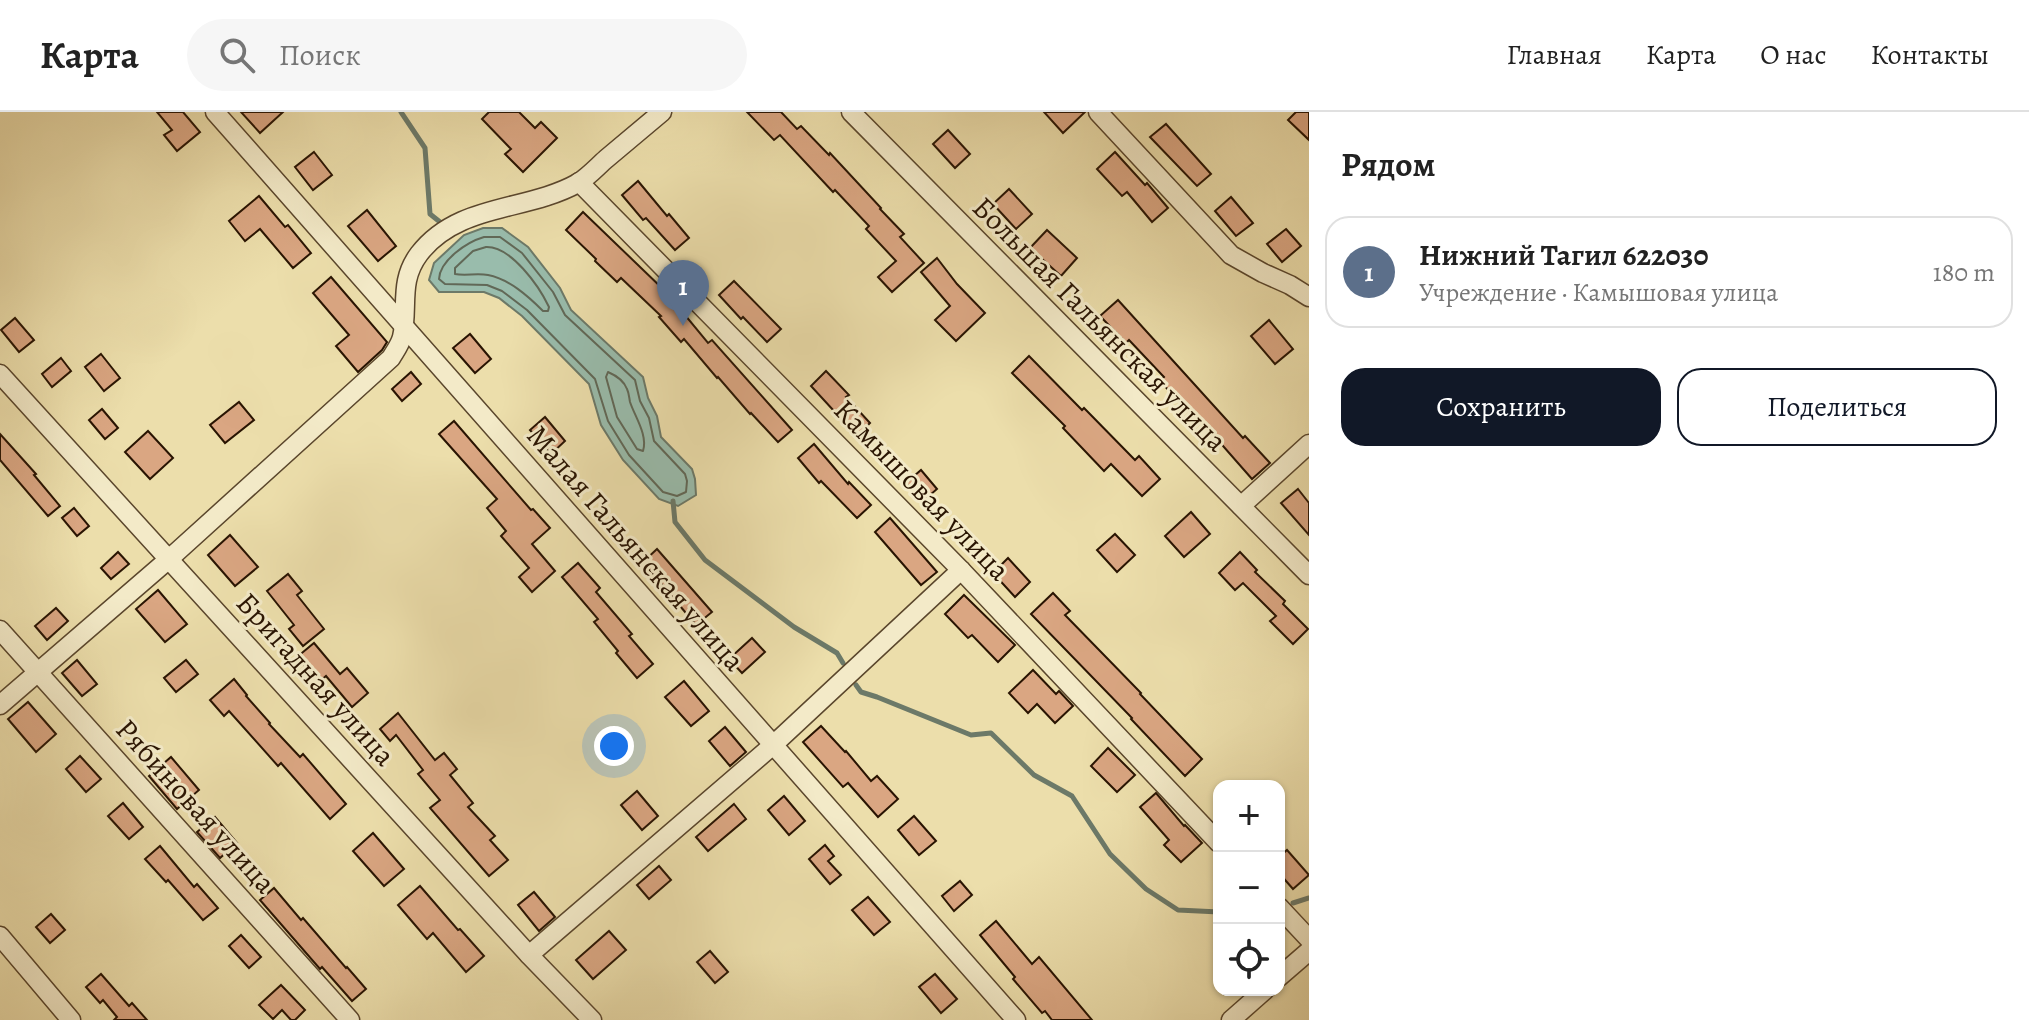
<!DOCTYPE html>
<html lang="ru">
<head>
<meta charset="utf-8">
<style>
  :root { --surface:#fff; --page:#f6f6f6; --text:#222; --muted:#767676; --line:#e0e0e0; --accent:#111827 }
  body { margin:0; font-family:Alegreya,serif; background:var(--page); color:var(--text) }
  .controls { position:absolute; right:24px; bottom:24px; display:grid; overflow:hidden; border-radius:16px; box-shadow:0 2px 6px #0004 }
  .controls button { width:72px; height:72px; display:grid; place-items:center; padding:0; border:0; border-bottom:2px solid var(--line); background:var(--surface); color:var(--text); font:40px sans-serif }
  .you { position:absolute; left:614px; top:634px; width:28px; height:28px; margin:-20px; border:6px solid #fff; border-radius:50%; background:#1a73e8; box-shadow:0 0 0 12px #1a73e833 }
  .badge { display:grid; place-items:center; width:52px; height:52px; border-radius:50%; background:var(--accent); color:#fff; font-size:26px; font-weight:700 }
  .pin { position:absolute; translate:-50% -66px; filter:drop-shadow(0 2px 4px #0008) }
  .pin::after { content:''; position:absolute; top:42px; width:28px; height:24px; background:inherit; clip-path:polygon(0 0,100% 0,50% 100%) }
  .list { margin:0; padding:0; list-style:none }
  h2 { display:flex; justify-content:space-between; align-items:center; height:104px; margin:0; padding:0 32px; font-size:34px }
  h2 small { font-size:26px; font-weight:400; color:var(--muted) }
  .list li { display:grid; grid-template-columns:52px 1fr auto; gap:24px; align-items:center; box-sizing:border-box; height:112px; margin:0 16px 16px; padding:0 16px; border:2px solid var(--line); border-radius:24px }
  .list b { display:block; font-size:30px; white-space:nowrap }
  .list p { margin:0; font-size:26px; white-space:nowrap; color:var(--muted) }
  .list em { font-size:26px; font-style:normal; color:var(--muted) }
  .actions { display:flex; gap:16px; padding:24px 32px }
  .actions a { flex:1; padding:18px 0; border:2px solid var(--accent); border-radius:24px; text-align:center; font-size:28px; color:var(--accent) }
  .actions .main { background:var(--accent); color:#fff }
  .icon { flex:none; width:44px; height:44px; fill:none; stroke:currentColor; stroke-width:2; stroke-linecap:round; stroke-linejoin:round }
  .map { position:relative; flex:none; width:1309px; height:908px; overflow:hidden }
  header { display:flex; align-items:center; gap:48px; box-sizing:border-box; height:112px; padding:0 40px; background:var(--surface); border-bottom:2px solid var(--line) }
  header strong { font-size:38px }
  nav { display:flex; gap:44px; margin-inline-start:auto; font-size:28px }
  .search { width:560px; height:72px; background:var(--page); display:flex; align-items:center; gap:20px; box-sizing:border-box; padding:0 28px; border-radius:44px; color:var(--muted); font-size:30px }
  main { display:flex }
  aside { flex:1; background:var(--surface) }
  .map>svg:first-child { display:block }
</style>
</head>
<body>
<header>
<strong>Карта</strong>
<div class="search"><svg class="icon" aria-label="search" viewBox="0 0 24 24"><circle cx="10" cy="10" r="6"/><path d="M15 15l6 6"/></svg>Поиск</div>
<nav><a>Главная</a><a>Карта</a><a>О нас</a><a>Контакты</a></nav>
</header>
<main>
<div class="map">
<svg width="1309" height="908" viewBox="0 0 1309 908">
  <rect width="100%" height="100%" fill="#ecdeab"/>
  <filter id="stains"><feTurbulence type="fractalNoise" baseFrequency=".0025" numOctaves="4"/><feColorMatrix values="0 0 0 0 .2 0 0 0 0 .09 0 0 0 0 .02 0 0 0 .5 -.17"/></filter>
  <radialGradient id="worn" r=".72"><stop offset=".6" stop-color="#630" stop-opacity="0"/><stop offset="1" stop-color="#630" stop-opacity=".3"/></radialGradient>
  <path fill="#99bcac" stroke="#6c7968" stroke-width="2" d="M483,116H502L528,135L560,176L571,198L643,265L648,286L657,304L661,325L692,357L695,367L696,383L678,394L659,387L623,348L601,313L589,272L522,204L499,186L484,180H439L429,168L434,151L464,123Z"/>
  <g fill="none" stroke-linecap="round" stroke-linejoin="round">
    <g stroke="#616857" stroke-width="2">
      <path d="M484,125H500L522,141L553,180L565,203L635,268L640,289L649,306L654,329L685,362L687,369L686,380L677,384L663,380L629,343L608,309L595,267L527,198L502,179L487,173L445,172L439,167C440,148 467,130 484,125Z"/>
      <path d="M486,135C511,134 539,174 549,195L548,199H543C528,184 509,167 488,163C477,161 465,164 455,162V156L473,139Z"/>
      <path d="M608,260C615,263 624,269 627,277C629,281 629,285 630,290C635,305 648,323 643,339L637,337L617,305L606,265Z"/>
    </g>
    <g stroke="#6c7968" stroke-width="5">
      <path d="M401,0L425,36L430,102L440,110"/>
      <path d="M673,389L675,410L705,448L794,515L837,541L843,551"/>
      <path d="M856,573L861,580L877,585L971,623L991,621L1034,663L1072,684L1110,742L1146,777L1178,798L1219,800"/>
      <path d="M1293,791L1309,786"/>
    </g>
  </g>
  <g fill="#daa682" stroke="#291402" stroke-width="2">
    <path d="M157,0H183L200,20L177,39L164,23L172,18Z"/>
    <path d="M241,0H283L260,21Z"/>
    <path d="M489,0H519L535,16L541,10L557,26L523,60L505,42L511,37L482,7Z"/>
    <path d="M747,0H781L797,17L801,14L829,43L830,41L881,96L880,97L904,122L900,125L924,151L892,180L878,165L896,149L866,117L869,114L835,78L833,80L780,23L774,28Z"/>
    <path d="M1044,0H1085L1063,21Z"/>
    <path d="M1296,0H1309V28L1288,8Z"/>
    <path d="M1166,12L1211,62L1197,74L1150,25Z"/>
    <path d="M948,18L970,42L955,56L933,32Z"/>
    <path d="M314,40L332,63L313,78L295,55Z"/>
    <path d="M1115,40L1145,73L1147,71L1168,96L1152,110L1127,80L1122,84L1097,57Z"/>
    <path d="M638,69L667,104L669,102L689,126L675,138L646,106L643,108L622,83Z"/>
    <path d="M1009,77L1032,102L1016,117L993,92Z"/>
    <path d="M259,84L285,115L288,113L311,141L293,156L260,117L245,129L229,109Z"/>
    <path d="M1231,85L1253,111L1236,124L1215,99Z"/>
    <path d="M367,98L396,134L378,149L348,114Z"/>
    <path d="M583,100L666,180L708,231L712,228L792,318L778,330L751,301L750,302L718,265L717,266L684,227L681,230L659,205L661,204L621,166L617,170L595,149L596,147L566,118Z"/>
    <path d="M1286,117L1301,134L1282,150L1267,132Z"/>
    <path d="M1047,118L1077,146L1061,164L1030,136Z"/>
    <path d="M937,146L957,172L985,201L956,229L935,208L950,194L921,160Z"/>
    <path d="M331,165L387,230L382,238L358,260L336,234L349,223L313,181Z"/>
    <path d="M734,169L781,217L767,230L743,205L741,207L719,183Z"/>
    <path d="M1118,188L1243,326L1245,324L1270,351L1252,367L1188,294L1185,296L1160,269L1164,265L1129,228L1126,231L1100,204Z"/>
    <path d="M15,206L34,228L19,240L1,218Z"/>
    <path d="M1269,208L1293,237L1275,252L1251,224Z"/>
    <path d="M470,222L491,247L475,261L453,236Z"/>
    <path d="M101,242L120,266L104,279L85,255Z"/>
    <path d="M1029,244L1082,298L1084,296L1135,348L1139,344L1160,367L1142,384L1111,352L1104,359L1063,316L1065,314L1012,261Z"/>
    <path d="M61,246L71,259L52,275L42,262Z"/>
    <path d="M826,259L849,283L846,285L870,311L857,324L811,274Z"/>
    <path d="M411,260L421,272L402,289L392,277Z"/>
    <path d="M239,290L254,308L225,331L210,313Z"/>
    <path d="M102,297L118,316L105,327L89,308Z"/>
    <path d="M545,305L565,329L551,342L530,318Z"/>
    <path d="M454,309L531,398L533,397L550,416L532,432L555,459L532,480L519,465L529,456L501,424L506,419L487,396L497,387L439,322Z"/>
    <path d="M148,319L173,346L150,367L125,340Z"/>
    <path d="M0,322L36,362L34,363L60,394L48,404L0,348Z"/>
    <path d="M814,332L848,372L849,370L871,393L857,406L821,369L819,371L798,346Z"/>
    <path d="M921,358L937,377L922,390L906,371Z"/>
    <path d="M1298,377L1309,391V423L1281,391Z"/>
    <path d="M74,396L89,414L77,424L62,406Z"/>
    <path d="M1191,400L1210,422L1184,445L1165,424Z"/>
    <path d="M890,406L937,460L921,473L875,420Z"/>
    <path d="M1115,422L1135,443L1117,460L1097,438Z"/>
    <path d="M230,423L258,455L235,474L208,443Z"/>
    <path d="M657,437L712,500L696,513L643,450Z"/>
    <path d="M118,440L129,452L111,467L101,456Z"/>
    <path d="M1240,440L1257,458L1255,460L1285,489L1283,492L1308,517L1293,532L1270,509L1276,504L1243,471L1235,478L1219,461Z"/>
    <path d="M1008,446L1030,470L1015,485L993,461Z"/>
    <path d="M578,451L600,476L596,480L632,522L629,524L653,552L637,566L616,541L618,539L594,510L598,507L562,465Z"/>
    <path d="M288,462L302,479L297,483L324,517L303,534L289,517L294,513L267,479Z"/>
    <path d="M158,478L187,512L165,530L136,497Z"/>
    <path d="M1053,481L1070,499L1065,503L1141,581L1140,582L1202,647L1185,664L1131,607L1132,606L1031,502Z"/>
    <path d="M964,483L1015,533L998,550L972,523L968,526L945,502Z"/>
    <path d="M56,496L68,509L47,528L35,514Z"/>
    <path d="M752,526L765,540L742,561L729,547Z"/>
    <path d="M314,531L340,562L347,556L368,581L352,595L326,564L319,570L297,545Z"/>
    <path d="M77,548L97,572L82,584L62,561Z"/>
    <path d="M186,548L198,562L176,580L164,566Z"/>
    <path d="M1033,558L1056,582L1059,579L1073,594L1055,611L1037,592L1028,601L1009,581Z"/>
    <path d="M234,567L247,583L246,584L270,611L269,612L300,645L303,642L346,692L330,707L281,651L278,654L229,599L224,604L210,588Z"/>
    <path d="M684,569L709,599L691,614L665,585Z"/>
    <path d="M28,590L56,622L36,640L8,607Z"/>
    <path d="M398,601L435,648L444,641L457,657L450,663L473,691L468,695L495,724L490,728L508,748L489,764L430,696L440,688L418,662L423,658L396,623L390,629L380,617Z"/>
    <path d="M821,614L845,640L846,639L871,669L877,664L898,687L878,705L848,671L843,675L803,630Z"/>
    <path d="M725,615L746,640L730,654L709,629Z"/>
    <path d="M1108,636L1135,663L1117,680L1091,654Z"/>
    <path d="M80,644L101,667L86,680L66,657Z"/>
    <path d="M171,645L199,678L177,697L149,664Z"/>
    <path d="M637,679L658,704L642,718L621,693Z"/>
    <path d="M1156,681L1184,714L1185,713L1202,731L1181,750L1164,733L1169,728L1140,695Z"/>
    <path d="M784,684L805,709L789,723L768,698Z"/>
    <path d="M123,691L143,715L129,727L108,704Z"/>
    <path d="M734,692L746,707L708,739L696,725Z"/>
    <path d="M914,704L936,729L919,743L898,718Z"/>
    <path d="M215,705L237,731L220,746L197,720Z"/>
    <path d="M373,721L404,757L384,774L353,739Z"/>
    <path d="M825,733L834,744L828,749L841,763L830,772L809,747Z"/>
    <path d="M160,734L194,775L197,772L218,796L203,808L168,768L166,770L145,747Z"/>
    <path d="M1287,738L1309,763L1293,777L1279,761V745Z"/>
    <path d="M659,754L671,768L649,787L637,773Z"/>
    <path d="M960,769L972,783L954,799L942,784Z"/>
    <path d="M420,774L458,818L460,817L484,844L466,860L433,821L427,827L398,793Z"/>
    <path d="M274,776L301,808L303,806L346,856L347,855L366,877L352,889L322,855L320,857L260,788Z"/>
    <path d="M534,780L555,805L539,819L518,793Z"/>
    <path d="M868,785L890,810L874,823L852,798Z"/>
    <path d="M51,802L65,818L50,831L36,815Z"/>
    <path d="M996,809L1032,852L1039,845L1092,908H1052L1045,899L1042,901L1013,867L1015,865L980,823Z"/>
    <path d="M609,819L626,838L593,867L576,848Z"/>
    <path d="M241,823L261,845L249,856L229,834Z"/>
    <path d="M710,839L728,860L715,871L697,850Z"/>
    <path d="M101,862L129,894L132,891L147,908H114L117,905L103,888L100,891L86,875Z"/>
    <path d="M935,862L957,887L941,901L919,875Z"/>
    <path d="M281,873L305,898L295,908H291L282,898L273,907L259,893Z"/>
  </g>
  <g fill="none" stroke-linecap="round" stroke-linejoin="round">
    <defs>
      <g id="minor">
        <path d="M215,0L1016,908"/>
        <path d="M851,0L1309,463"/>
        <path d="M1098,0L1231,143L1263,161L1290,173L1309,185"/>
        <path d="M579,70L961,458L1219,731"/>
        <path d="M0,262L529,843L592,908"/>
        <path d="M1241,394L1309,332"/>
        <path d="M0,518L350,908"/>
        <path d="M0,593L169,447L391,246C395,239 400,233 402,225C409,196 398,170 419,142C458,91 526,100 578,71C588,65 597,55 606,47C624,32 643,16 662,0"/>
        <path d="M1279,795L1309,827"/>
        <path d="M0,824L71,908"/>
        <path d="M529,843L772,634L961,458"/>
        <path d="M1279,865L1309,839"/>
        <path d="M1231,908L1265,878"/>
      </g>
    </defs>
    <use href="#minor" stroke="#5a462c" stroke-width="21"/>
    <use href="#minor" stroke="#f3eac8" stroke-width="18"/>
  </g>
  <g text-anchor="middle" stroke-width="6" stroke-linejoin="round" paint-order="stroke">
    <g font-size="30" fill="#291402" stroke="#f3eac8">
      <text transform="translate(1100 212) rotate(45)" y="10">Большая Гальянская улица</text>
      <text transform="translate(922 378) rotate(46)" y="10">Камышовая улица</text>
      <text transform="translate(636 436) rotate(49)" y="10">Малая Гальянская улица</text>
      <text transform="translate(316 567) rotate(48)" y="10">Бригадная улица</text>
      <text transform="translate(196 694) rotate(48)" y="10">Рябиновая улица</text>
    </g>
  </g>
  <rect width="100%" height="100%" filter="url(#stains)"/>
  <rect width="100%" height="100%" fill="url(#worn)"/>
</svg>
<div class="controls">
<button>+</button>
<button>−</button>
<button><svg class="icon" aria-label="locate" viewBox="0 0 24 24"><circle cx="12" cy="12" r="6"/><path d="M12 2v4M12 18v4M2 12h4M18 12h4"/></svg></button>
</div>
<div class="you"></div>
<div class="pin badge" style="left:683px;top:214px;background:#5c6f8a">1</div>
</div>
<aside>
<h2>Рядом<small></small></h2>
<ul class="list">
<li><span class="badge" style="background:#5c6f8a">1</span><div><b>Нижний Тагил 622030</b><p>Учреждение · Камышовая улица</p></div><em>180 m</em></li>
</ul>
<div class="actions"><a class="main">Сохранить</a><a>Поделиться</a></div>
</aside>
</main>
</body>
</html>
